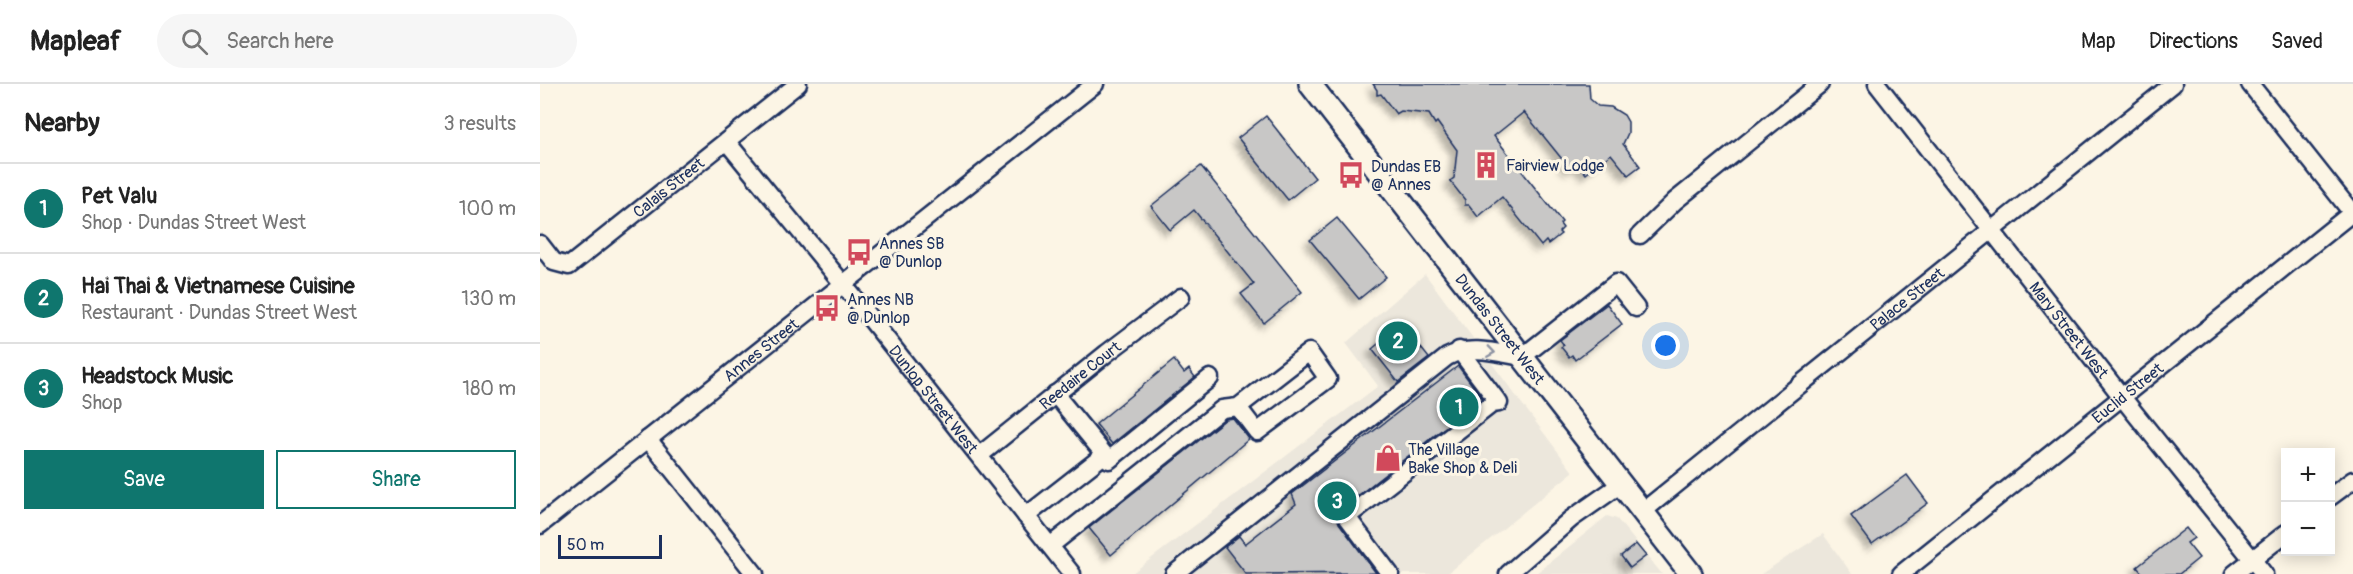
<!DOCTYPE html>
<html lang="en">
<head>
<meta charset="utf-8">
<style>
  :root { --surface:#fff; --page:#f6f6f6; --text:#222; --muted:#767676; --line:#e0e0e0; --accent:#0f766e }
  body { margin:0; font-family:Pangolin,sans-serif; background:var(--page); color:var(--text) }
  .controls { position:absolute; right:18px; bottom:18px; display:grid; overflow:hidden; border-radius:0px; box-shadow:0 3px 15px #0003 }
  .controls button { width:54px; height:54px; display:grid; place-items:center; padding:0; border:0; border-bottom:2px solid var(--line); background:var(--surface); color:var(--text); font:30px sans-serif }
  .scale { position:absolute; left:18px; bottom:15px; width:104px; box-sizing:border-box; padding-left:6px; border:3px solid #1b2f5e; border-top:0; font-size:16px; line-height:21px; white-space:nowrap; color:#1b2f5e; -webkit-text-stroke:4px #fcf5e5; paint-order:stroke }
  .you { position:absolute; left:1126px; top:262px; width:21px; height:21px; margin:-15px; border:4px solid #fff; border-radius:50%; background:#1a73e8; box-shadow:0 0 0 9px #1a73e833 }
  .badge { display:grid; place-items:center; width:39px; height:39px; border-radius:50%; background:var(--accent); color:#fff; font-size:20px; font-weight:700 }
  .pin { position:absolute; translate:-50% -50%; border:3px solid #fff; box-shadow:0 2px 6px #0006 }
  .list { margin:0; padding:0; list-style:none }
  h2 { display:flex; justify-content:space-between; align-items:center; height:78px; margin:0; padding:0 24px; font-size:26px }
  h2 small { font-size:20px; font-weight:400; color:var(--muted) }
  .list li { display:grid; grid-template-columns:39px 1fr auto; gap:18px; align-items:center; box-sizing:border-box; height:90px; padding:0 24px; border-top:2px solid var(--line) }
  .list b { display:block; font-size:22px; white-space:nowrap }
  .list p { margin:0; font-size:20px; white-space:nowrap; color:var(--muted) }
  .list em { font-size:20px; font-style:normal; color:var(--muted) }
  .actions { display:flex; gap:12px; padding:18px 24px }
  .actions a { flex:1; padding:14px 0; border:2px solid var(--accent); border-radius:0px; text-align:center; font-size:21px; color:var(--accent) }
  .actions .main { background:var(--accent); color:#fff }
  .icon { flex:none; width:33px; height:33px; fill:none; stroke:currentColor; stroke-width:2; stroke-linecap:round; stroke-linejoin:round }
  .map { position:relative; flex:none; width:1813px; height:490px; overflow:hidden }
  header { display:flex; align-items:center; gap:36px; box-sizing:border-box; height:84px; padding:0 30px; background:var(--surface); border-bottom:2px solid var(--line) }
  header strong { font-size:28px }
  nav { display:flex; gap:33px; margin-inline-start:auto; font-size:21px }
  .search { width:420px; height:54px; background:var(--page); display:flex; align-items:center; gap:15px; box-sizing:border-box; padding:0 21px; border-radius:33px; color:var(--muted); font-size:22px }
  main { display:flex }
  aside { flex:1; background:var(--surface) }
  .map>svg:first-child { display:block }
</style>
</head>
<body>
<header>
<strong>Mapleaf</strong>
<div class="search"><svg class="icon" aria-label="search" viewBox="0 0 24 24"><circle cx="10" cy="10" r="6"/><path d="M15 15l6 6"/></svg>Search here</div>
<nav><a>Map</a><a>Directions</a><a>Saved</a></nav>
</header>
<main>
<aside>
<h2>Nearby<small>3 results</small></h2>
<ul class="list">
<li><span class="badge">1</span><div><b>Pet Valu</b><p>Shop · Dundas Street West</p></div><em>100 m</em></li>
<li><span class="badge">2</span><div><b>Hai Thai &amp; Vietnamese Cuisine</b><p>Restaurant · Dundas Street West</p></div><em>130 m</em></li>
<li><span class="badge">3</span><div><b>Headstock Music</b><p>Shop</p></div><em>180 m</em></li>
</ul>
<div class="actions"><a class="main">Save</a><a>Share</a></div>
</aside>
<div class="map">
<svg width="1813" height="490" viewBox="0 0 1813 490">
  <defs>
    <filter id="shadow"><feDropShadow dx="-5.5" dy="5.5" stdDeviation="3" flood-color="#0004"/></filter>
  </defs>
  <rect width="100%" height="100%" fill="#fcf5e5"/>
  <filter id="ink" filterUnits="userSpaceOnUse"><feTurbulence type="fractalNoise" baseFrequency=".0167" numOctaves="2"/><feDisplacementMap in="SourceGraphic" scale="12" xChannelSelector="R" yChannelSelector="G"/><feConvolveMatrix kernelMatrix="1 2 1 2 8 2 1 2 1" color-interpolation-filters="sRGB"/></filter>
  <g filter="url(#ink)">
    <g fill="#ece7dc">
      <path d="M885,190L1033,388L907,490H591L838,302L806,259Z"/>
      <path d="M1067,432L1077,435L1122,490H995Z"/>
      <path d="M1283,450L1312,490H1221Z"/>
    </g>
    <g fill="#c8c7c6" stroke="#1b2f5e" stroke-width="1.5" filter="url(#shadow)">
      <path d="M833,0H1049L1050,15L1058,22L1071,23L1084,31L1088,38V49L1083,60L1100,82L1088,91L1071,70L1046,90L1038,80L1030,85L984,28L954,52L1022,138L1020,140L1023,144L1019,148L1021,150L1008,160L1006,157L1001,162L962,113L938,133L929,121H925V116L910,97L914,94L917,66L897,38L895,40L889,30L861,27L856,30L841,10L837,11V6Z"/>
      <path d="M726,32L775,94L748,116L698,54Z"/>
      <path d="M661,82L762,208L724,239L701,210L714,200L654,126L630,146L611,122Z"/>
      <path d="M797,134L846,193L819,215L770,156Z"/>
      <path d="M1067,220L1082,240L1035,276L1032,271L1029,273L1021,263L1024,261L1020,256Z"/>
      <path d="M862,240L889,274L858,298L832,265Z"/>
      <path d="M634,276L644,289L649,285L655,293L572,360L556,340Z"/>
      <path d="M918,282L942,314L801,425L797,430L799,439L836,489L706,490L685,463L699,452L705,460L756,420L752,410Z"/>
      <path d="M693,334L709,355L571,471L549,444L686,335Z"/>
      <path d="M1367,391L1388,419L1332,460L1311,432Z"/>
      <path d="M1646,444L1654,454L1647,459L1659,474L1639,490H1603L1597,483Z"/>
      <path d="M1096,460L1106,472L1090,484L1081,472Z"/>
    </g>
    <g fill="none" stroke-linecap="round" stroke-linejoin="round">
      <defs>
        <g id="minor">
          <path id="s1" d="M1337,0L1593,327L1724,490"/>
          <path d="M1710,0L1813,130"/>
          <path id="s2" d="M187,58L303,200L532,490"/>
          <path d="M1100,151L1135,117L1280,0"/>
          <path id="s3" d="M0,160L14,178L29,182L258,0"/>
          <path d="M515,310L569,376L670,294"/>
          <path d="M108,355L215,490"/>
          <path id="s4" d="M440,371L567,269L641,213"/>
          <path d="M1790,413L1813,396"/>
          <path id="s5" d="M1102,428L1633,0"/>
          <path d="M486,432L564,371"/>
          <path id="s6" d="M0,441L555,0"/>
          <path d="M510,462L682,325L698,323L717,348L788,295L769,268L698,323"/>
          <path d="M634,490L907,273C930,260 958,269 982,273L1076,199L1096,224"/>
          <path d="M850,490L807,433L952,320L959,319L919,266"/>
          <path d="M968,490L1031,435L1081,400"/>
          <path id="s7" d="M1361,490L1813,128"/>
          <path d="M1694,490L1746,449"/>
        </g>
        <g id="major">
          <path id="s8" d="M770,0L1151,490"/>
        </g>
      </defs>
      <use href="#minor" stroke="#1b2f5e" stroke-width="21"/>
      <use href="#major" stroke="#1b2f5e" stroke-width="26"/>
      <use href="#minor" stroke="#fcf5e5" stroke-width="16"/>
      <use href="#major" stroke="#fcf5e5" stroke-width="21"/>
    </g>
    <defs><path id="oneway-chevron" d="M-2-3.5L2.5 0L-2 3.5" fill="none" stroke-width="1.6" stroke-linecap="round" stroke-linejoin="round" transform="scale(1.5)"/></defs>
    <use stroke="#8c92a2" href="#oneway-chevron" transform="translate(951 268) rotate(8)"/>
  </g>
  <defs>
    <symbol id="building-bare" viewBox="-9 -9 18 18"><path d="M-4-6H4V6H1V3H-1V6H-4ZM-2.5-4.3h1.7v1.8h-1.7ZM.8-4.3h1.7v1.8H.8ZM-2.5-1h1.7V.8h-1.7ZM.8-1h1.7V.8H.8Z" fill="#d1495b" stroke="#fcf5e5" stroke-width="2.5" paint-order="stroke"/></symbol>
    <symbol id="bus-bare" viewBox="-9 -9 18 18"><path d="M-5-6H5V4H4V6H2V4H-2V6H-4V4H-5ZM-3.5-4V0h7V-4ZM-3.5 1.2v1.5H-2V1.2ZM2 1.2v1.5H3.5V1.2Z" fill="#d1495b" stroke="#fcf5e5" stroke-width="2.5" paint-order="stroke"/></symbol>
    <symbol id="shop-bare" viewBox="-9 -9 18 18"><path d="M-5-2.5h2.3a2.7 3.5 0 0 1 5.4 0H5L5.5 6h-11ZM-1.5-2.5h3a1.5 2.3 0 0 0-3 0Z" fill="#d1495b" stroke="#fcf5e5" stroke-width="2.5" paint-order="stroke"/></symbol>
  </defs>
  <g fill-rule="evenodd">
    <use href="#building-bare" x="927" y="62" width="38" height="38"/>
    <use href="#bus-bare" x="792" y="72" width="38" height="38"/>
    <use href="#bus-bare" x="300" y="149" width="38" height="38"/>
    <use href="#bus-bare" x="268" y="205" width="38" height="38"/>
    <use href="#shop-bare" x="829" y="355" width="38" height="38"/>
  </g>
  <g text-anchor="middle" stroke-width="6" stroke-linejoin="round" paint-order="stroke">
    <g font-size="16" fill="#1b2f5e" stroke="#fcf5e5" text-anchor="start">
      <text x="966" y="87">Fairview Lodge</text>
      <text x="831" y="88">Dundas EB<tspan x="831" dy="18">@ Annes</tspan></text>
      <text x="339" y="165">Annes SB<tspan x="339" dy="18">@ Dunlop</tspan></text>
      <text x="307" y="221">Annes NB<tspan x="307" dy="18">@ Dunlop</tspan></text>
      <text x="868" y="371">The Village<tspan x="868" dy="18">Bake Shop &amp; Deli</tspan></text>
    </g>
    <g font-size="16" fill="#1b2f5e" stroke="#fcf5e5">
      <text dy="6" stroke="none"><textPath href="#s3" startOffset="165">Calais Street</textPath></text>
      <text dy="6" stroke="none"><textPath href="#s5" startOffset="340">Palace Street</textPath></text>
      <text dy="6" stroke="none"><textPath href="#s8" startOffset="310">Dundas Street West</textPath></text>
      <text dy="6" stroke="none"><textPath href="#s1" startOffset="312">Mary Street West</textPath></text>
      <text dy="6" stroke="none"><textPath href="#s6" startOffset="282">Annes Street</textPath></text>
      <text dy="6" stroke="none"><textPath href="#s4" startOffset="128">Reedaire Court</textPath></text>
      <text dy="6" stroke="none"><textPath href="#s7" startOffset="290">Euclid Street</textPath></text>
      <text dy="6" stroke="none"><textPath href="#s2" startOffset="330">Dunlop Street West</textPath></text>
    </g>
  </g>
</svg>
<div class="controls">
<button>+</button>
<button>−</button>
</div>
<div class="scale">50 m</div>
<div class="you"></div>
<div class="pin badge" style="left:919px;top:323px">1</div>
<div class="pin badge" style="left:858px;top:257px">2</div>
<div class="pin badge" style="left:797px;top:417px">3</div>
</div>
</main>
</body>
</html>
